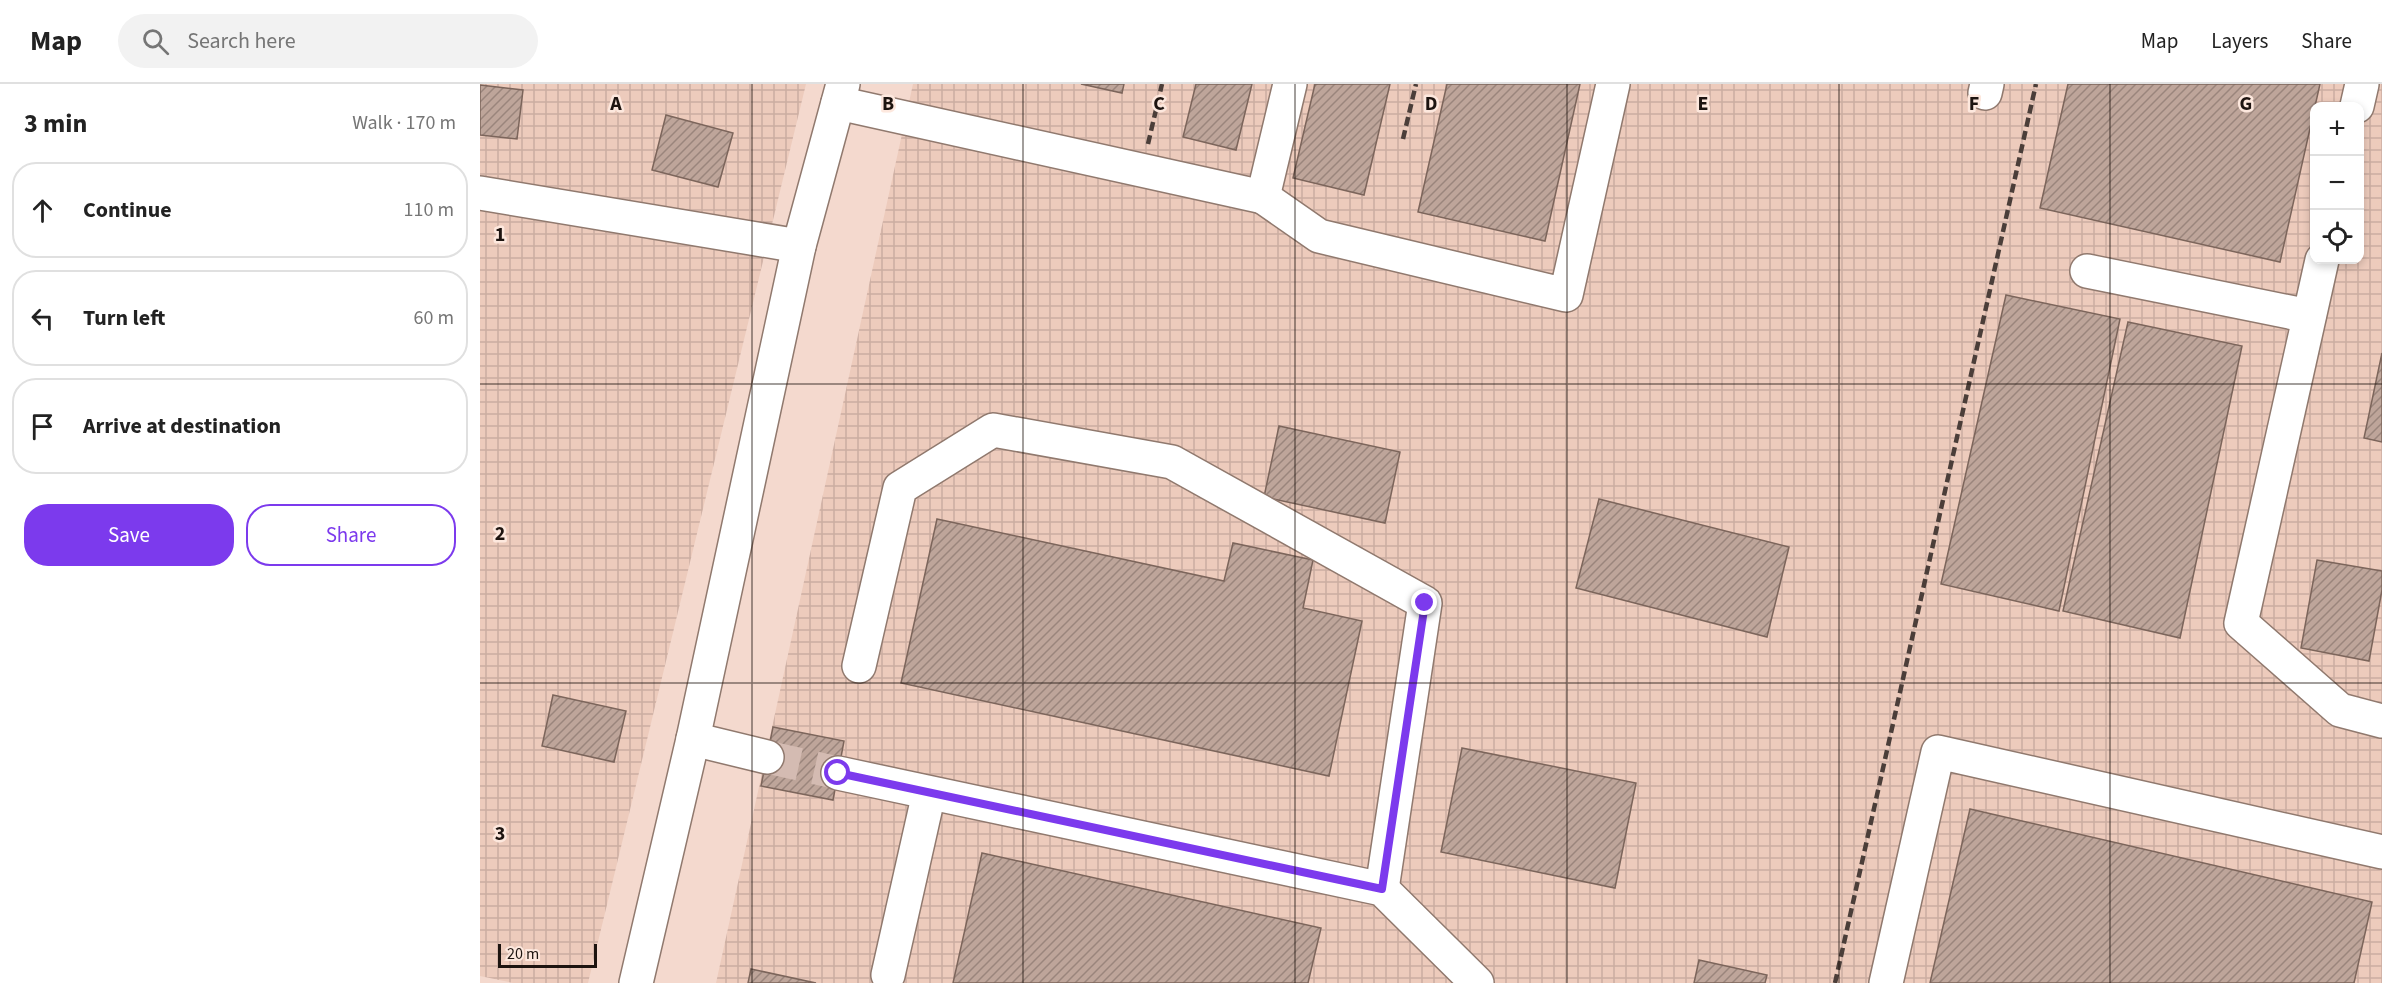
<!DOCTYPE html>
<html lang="en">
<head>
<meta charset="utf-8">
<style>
  :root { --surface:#fff; --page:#f2f2f2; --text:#222; --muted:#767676; --line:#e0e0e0; --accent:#7c3aed }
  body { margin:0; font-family:"Source Sans 3",sans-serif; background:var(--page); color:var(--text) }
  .controls { position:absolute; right:18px; top:18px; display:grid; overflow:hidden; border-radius:12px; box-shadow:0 3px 9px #0003 }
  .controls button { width:54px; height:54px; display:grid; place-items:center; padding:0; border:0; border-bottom:2px solid var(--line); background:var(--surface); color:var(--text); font:30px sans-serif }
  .scale { position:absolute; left:18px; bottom:15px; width:99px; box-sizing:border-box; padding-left:6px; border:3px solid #1d1410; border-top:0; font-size:16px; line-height:21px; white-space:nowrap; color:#1d1410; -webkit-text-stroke:4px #fde8de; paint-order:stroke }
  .stop { position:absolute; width:18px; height:18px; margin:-14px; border:4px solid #7c3aed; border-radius:50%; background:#fff }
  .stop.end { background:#7c3aed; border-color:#fff; box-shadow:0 2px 6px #0008 }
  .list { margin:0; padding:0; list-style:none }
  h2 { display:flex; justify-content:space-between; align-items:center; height:78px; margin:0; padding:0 24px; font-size:26px }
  h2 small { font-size:20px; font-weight:400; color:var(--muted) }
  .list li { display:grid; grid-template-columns:39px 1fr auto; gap:18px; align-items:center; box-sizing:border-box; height:96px; margin:0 12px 12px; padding:0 12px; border:2px solid var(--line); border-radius:24px }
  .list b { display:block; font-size:22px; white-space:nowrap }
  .list em { font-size:20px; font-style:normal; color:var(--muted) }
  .actions { display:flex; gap:12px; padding:18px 24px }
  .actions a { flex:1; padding:14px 0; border:2px solid var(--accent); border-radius:24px; text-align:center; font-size:21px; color:var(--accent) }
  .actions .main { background:var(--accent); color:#fff }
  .icon { flex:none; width:33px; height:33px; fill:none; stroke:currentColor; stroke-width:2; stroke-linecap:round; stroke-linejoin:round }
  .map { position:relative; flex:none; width:1902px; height:899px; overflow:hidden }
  header { display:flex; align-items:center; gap:36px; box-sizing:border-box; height:84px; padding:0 30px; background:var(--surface); border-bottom:2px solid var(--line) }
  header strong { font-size:28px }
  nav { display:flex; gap:33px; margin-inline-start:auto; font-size:21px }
  .search { width:420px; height:54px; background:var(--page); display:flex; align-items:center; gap:15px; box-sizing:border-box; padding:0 21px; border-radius:33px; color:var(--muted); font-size:22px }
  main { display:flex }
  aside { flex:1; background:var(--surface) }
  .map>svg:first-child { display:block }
</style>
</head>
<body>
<header>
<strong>Map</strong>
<div class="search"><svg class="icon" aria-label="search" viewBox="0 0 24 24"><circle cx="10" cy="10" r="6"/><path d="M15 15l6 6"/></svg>Search here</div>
<nav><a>Map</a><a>Layers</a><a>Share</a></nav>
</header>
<main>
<aside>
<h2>3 min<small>Walk · 170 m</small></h2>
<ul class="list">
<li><svg class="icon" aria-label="ahead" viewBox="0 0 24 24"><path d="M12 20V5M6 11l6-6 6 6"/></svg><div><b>Continue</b></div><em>110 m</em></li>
<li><svg class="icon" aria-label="left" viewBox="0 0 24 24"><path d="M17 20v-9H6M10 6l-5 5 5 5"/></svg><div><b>Turn left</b></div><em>60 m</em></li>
<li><svg class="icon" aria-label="arrive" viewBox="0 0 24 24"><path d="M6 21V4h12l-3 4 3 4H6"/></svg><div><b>Arrive at destination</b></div></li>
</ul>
<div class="actions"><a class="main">Save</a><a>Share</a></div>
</aside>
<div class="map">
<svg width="1902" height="899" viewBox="0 0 1902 899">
  <defs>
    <pattern id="industrial-grid" width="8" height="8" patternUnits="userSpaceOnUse" patternTransform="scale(1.5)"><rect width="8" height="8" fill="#edcbbc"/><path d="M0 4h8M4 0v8" fill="none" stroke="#cbada1"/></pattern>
    <pattern id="building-hatch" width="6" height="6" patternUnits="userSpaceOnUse" patternTransform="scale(1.5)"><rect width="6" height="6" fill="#bea59a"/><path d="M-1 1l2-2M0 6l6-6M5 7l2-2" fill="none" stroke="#9a857c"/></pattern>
  </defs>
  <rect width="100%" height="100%" fill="#f4d9ce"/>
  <g fill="url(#industrial-grid)" fill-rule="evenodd">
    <path d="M0,0H326L108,899H33L0,892Z"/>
    <path d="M433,0H1902V899H236ZM1834,22H1880V176H1834Z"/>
  </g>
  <g fill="url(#building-hatch)" stroke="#7c655b" stroke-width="1.5">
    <path d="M601,0H644L642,9Z"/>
    <path d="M716,0H772L756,66L703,53Z"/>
    <path d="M835,0H910L884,111L813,94Z"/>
    <path d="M967,0H1100L1065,157L938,128Z"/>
    <path d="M1588,0H1840L1800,178L1560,124Z"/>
    <path d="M0,1L43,6L37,55L0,51Z"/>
    <path d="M186,31L253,49L238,103L172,86Z"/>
    <path d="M1526,211L1640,235L1579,527L1461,500Z"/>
    <path d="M1648,238L1762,262L1700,554L1583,527Z"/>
    <path d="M1902,269V358L1884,354Z"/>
    <path d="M799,342L920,368L905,439L784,413Z"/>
    <path d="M1119,415L1309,463L1287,553L1096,504Z"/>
    <path d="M457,435L744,497L753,459L833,476L823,524L882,537L849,692L421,599Z"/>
    <path d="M1837,476L1902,487V506L1889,577L1821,564Z"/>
    <path d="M73,611L146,627L134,678L62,662Z"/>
    <path d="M293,643L364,657L353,716L281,702Z"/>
    <path d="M982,664L1156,699L1135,804L961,768Z"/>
    <path d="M1490,725L1892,818L1874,899H1450Z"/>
    <path d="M502,769L841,844L828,899H473Z"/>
    <path d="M1219,876L1287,891L1285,899H1214Z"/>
    <path d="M271,885L336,899H268Z"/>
  </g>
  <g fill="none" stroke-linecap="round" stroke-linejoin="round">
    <path stroke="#d4bbb2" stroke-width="33" stroke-dasharray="33 16" stroke-linecap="butt" d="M287,673L358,689"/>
    <defs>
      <g id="minor">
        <path d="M1505,9L1507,0"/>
        <path d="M358,19L783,113L810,0"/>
        <path d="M1877,22L1882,0"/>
        <path d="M0,109L319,162"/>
        <path d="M783,113L839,152L1086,211L1133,0"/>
        <path d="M1842,176L1761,539L1860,626L1902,637"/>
        <path d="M1607,187L1829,232"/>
        <path d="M379,582L420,404L513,346L692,378L945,519L902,805"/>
        <path d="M213,655L287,673"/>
        <path d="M358,689L902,805L997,899"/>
        <path d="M408,891L449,709"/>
        <path d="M156,899L213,655L319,162L363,0"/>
        <path d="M1406,899L1458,668L1902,768"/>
      </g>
    </defs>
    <use href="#minor" stroke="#90796e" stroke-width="36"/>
    <use href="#minor" stroke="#fff" stroke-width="33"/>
    <g stroke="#4b3e39" stroke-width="4.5" stroke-dasharray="9 4.5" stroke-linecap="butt">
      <path d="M923,55L936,0"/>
      <path d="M668,60L682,0"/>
      <path d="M1355,899L1556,0"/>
    </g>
  </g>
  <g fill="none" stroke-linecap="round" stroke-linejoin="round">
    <path stroke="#7c3aed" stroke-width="8" d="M358,689L902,805L945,519"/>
  </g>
  <path fill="none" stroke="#1d1410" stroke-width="1.5" stroke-opacity="0.55" d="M272,0V899M543,0V899M815,0V899M1087,0V899M1359,0V899M1630,0V899M0,300H1902M0,599H1902"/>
  <g font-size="20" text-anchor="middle" font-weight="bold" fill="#1d1410" stroke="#fde8de" stroke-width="5" stroke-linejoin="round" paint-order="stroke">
    <text x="136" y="26">A</text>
    <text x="408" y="26">B</text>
    <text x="679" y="26">C</text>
    <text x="951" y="26">D</text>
    <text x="1223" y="26">E</text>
    <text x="1494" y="26">F</text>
    <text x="1766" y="26">G</text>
    <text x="20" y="157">1</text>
    <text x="20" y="456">2</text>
    <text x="20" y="756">3</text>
  </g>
</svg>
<div class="controls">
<button>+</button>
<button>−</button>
<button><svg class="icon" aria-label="locate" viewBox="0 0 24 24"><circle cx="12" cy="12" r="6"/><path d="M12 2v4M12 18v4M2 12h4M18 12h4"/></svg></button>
</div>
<div class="scale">20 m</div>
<div class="stop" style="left:358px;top:689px"></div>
<div class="stop end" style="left:945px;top:519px"></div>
</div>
</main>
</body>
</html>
